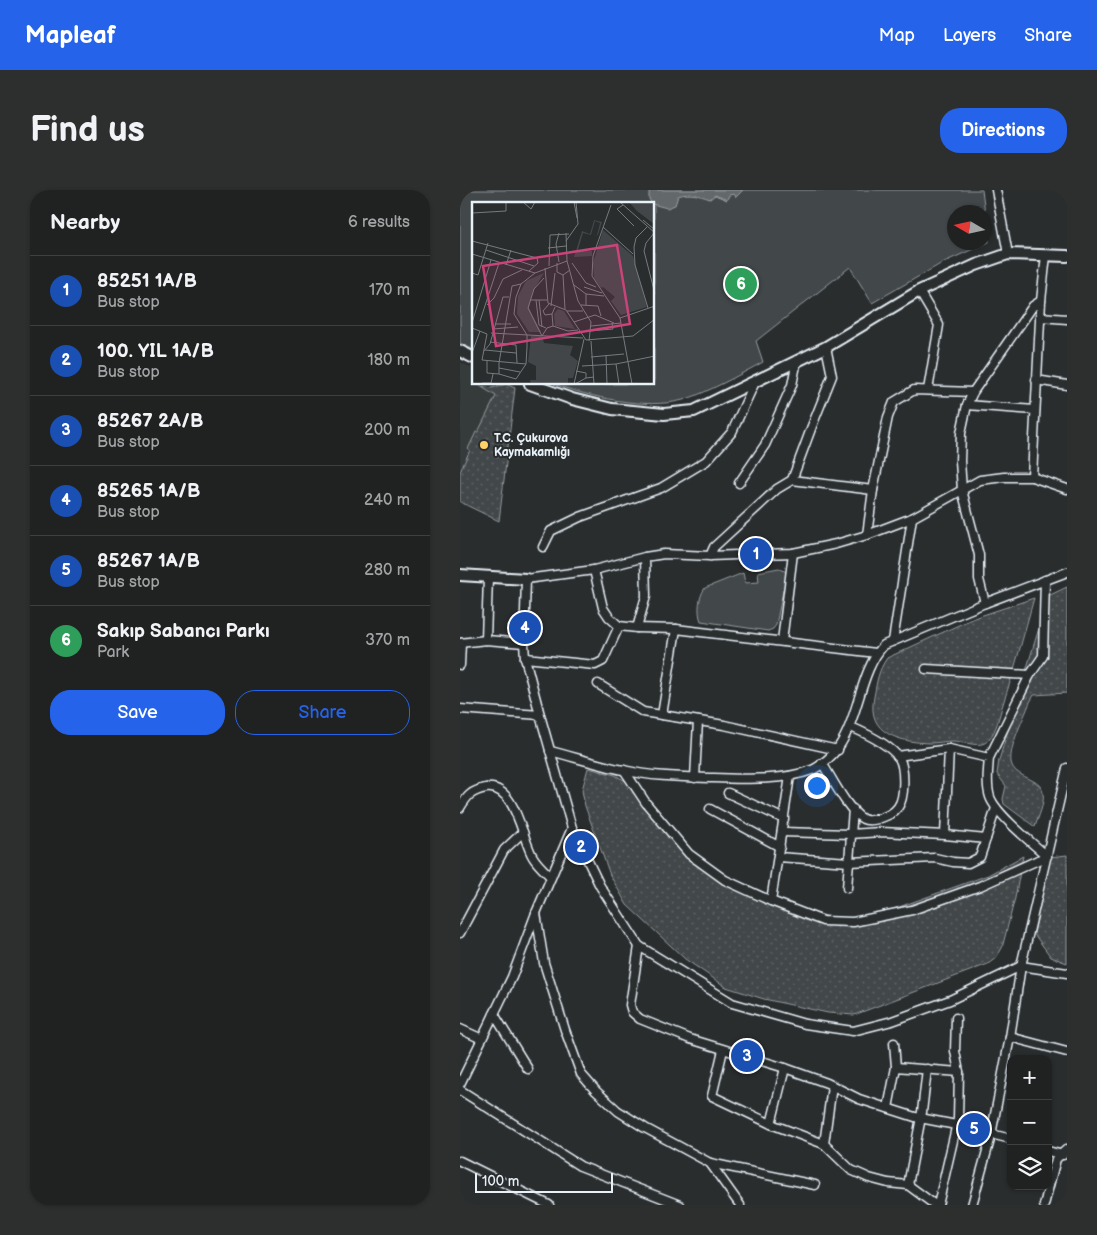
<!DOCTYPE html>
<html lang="en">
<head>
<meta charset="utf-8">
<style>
  :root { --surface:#202222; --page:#2d2f2f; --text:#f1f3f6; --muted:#a2a4a5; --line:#3d3f40; --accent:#2563eb }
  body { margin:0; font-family:"Balsamiq Sans",sans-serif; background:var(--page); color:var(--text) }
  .controls { position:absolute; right:15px; bottom:15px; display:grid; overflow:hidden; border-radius:10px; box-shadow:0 1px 4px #0004 }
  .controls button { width:45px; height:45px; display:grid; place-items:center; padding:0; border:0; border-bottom:1px solid var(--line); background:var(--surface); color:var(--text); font:25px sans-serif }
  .compass { position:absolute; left:487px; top:15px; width:45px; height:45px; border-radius:50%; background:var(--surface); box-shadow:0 1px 4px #0004; rotate:279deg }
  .scale { position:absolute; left:15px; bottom:12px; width:138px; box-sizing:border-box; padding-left:5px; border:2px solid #e8f1f8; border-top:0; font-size:14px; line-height:18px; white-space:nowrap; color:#e8f1f8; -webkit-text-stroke:4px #2a2d2e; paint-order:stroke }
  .you { position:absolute; left:356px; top:595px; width:18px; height:18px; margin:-12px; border:4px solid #fff; border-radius:50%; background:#1a73e8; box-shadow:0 0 0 8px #1a73e833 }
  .badge { display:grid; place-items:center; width:32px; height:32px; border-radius:50%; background:var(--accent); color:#fff; font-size:16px; font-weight:700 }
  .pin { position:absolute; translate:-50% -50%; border:2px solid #fff; box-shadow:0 1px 5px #0006 }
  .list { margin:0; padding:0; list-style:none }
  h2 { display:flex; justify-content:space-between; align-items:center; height:65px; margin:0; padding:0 20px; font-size:21px }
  h2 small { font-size:16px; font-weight:400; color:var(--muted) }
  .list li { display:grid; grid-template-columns:32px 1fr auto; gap:15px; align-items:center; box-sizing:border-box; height:70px; padding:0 20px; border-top:1px solid var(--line) }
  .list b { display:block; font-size:19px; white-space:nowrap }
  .list p { margin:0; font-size:16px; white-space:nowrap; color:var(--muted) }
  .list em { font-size:16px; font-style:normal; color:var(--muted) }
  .actions { display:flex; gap:10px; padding:15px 20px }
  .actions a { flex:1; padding:11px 0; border:1px solid var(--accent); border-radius:20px; text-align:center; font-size:18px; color:var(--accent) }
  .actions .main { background:var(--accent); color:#fff }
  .icon { flex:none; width:28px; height:28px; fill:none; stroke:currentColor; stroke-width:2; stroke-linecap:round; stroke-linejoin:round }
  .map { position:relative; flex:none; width:607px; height:1015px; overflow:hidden; border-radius:20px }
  header { display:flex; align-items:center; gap:30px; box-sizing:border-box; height:70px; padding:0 25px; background:var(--accent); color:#fff }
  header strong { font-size:24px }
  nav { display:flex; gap:28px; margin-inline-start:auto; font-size:18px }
  .intro { display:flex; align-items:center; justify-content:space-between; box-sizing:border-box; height:120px; padding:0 30px }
  h1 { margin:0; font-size:35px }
  .button { padding:12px 22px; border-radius:20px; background:var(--accent); color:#fff; font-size:18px; font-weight:700 }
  main { display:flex; gap:30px; padding:0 30px }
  aside { flex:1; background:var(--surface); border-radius:20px; box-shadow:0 1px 4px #0004 }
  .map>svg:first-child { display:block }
</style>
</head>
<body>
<header>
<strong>Mapleaf</strong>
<nav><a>Map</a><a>Layers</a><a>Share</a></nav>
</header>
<div class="intro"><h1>Find us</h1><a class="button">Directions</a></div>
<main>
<aside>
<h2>Nearby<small>6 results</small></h2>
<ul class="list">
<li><span class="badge" style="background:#1a4fb4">1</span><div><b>85251 1A/B</b><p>Bus stop</p></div><em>170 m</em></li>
<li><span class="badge" style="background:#1a4fb4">2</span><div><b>100. YIL 1A/B</b><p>Bus stop</p></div><em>180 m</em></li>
<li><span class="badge" style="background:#1a4fb4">3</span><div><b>85267 2A/B</b><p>Bus stop</p></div><em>200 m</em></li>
<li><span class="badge" style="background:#1a4fb4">4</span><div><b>85265 1A/B</b><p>Bus stop</p></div><em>240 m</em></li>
<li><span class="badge" style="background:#1a4fb4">5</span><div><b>85267 1A/B</b><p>Bus stop</p></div><em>280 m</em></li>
<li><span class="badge" style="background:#2e9e5b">6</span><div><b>Sakıp Sabancı Parkı</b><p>Park</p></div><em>370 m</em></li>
</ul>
<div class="actions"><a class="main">Save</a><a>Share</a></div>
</aside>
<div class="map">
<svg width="607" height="1015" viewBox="0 0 607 1015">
  <defs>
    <pattern id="grass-dots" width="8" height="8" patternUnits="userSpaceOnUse" patternTransform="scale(1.25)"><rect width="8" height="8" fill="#424648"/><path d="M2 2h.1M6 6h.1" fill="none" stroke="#5d6163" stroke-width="1.8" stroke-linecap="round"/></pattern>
  </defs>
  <rect width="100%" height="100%" fill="#2a2d2e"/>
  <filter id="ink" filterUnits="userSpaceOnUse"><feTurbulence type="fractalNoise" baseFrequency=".02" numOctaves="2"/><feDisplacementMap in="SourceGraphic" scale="10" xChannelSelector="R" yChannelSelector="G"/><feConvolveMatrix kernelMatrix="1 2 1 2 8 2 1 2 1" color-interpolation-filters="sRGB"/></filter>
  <g filter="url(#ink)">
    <path fill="#363a3b" d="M0,172L14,179V194H45L55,198L39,331L0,312Z"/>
    <g fill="url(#grass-dots)" stroke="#959ca0">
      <path d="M46,194L55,198L39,331L0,312V282L10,260L8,259L16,242H18L36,206L20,196L32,198Z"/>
      <path d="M607,397V503L574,505L570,512C564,528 549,556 551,572C554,589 581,587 583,603C585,614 578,627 575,637L544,614L543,609L546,596L537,584L539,570L579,438L586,407Z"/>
      <path d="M574,408C564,443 555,479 543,514C539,526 537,540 529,549C522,560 504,551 493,551C486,551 478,553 470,553C440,552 406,544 414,507C417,491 418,481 427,468L514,428Z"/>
      <path d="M128,578L155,585L169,593L246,678L287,698L347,721L370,727L390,728L425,722L528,685L563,666L555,708L542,758L536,768L528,774L394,825L368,823L304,809L266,797L225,769L167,715L150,685L125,616L122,600Z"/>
      <path d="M607,665V773L591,767L574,744L590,667Z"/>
    </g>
    <g fill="#424648" stroke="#959ca0" fill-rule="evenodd">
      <path d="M0,0H522L529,52L484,72L412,113L390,77L296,151L303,172C279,185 249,202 223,210C187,220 129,207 94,194H194V14H14V160L0,153ZM494,22H524V52H494Z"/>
      <path d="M319,378L326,382V386L316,435L313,439L308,441L241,431C237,421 239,406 245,398L283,383L285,393L299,392L298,382Z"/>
    </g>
    <path fill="#63686b" stroke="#989fa3" d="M193,0H283L276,7L274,4L269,5L267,10L255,5L250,9C238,5 230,2 218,6L215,15L207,18L192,14L189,9V2Z"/>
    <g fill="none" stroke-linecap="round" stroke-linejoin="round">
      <defs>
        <g id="minor">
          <path d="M536,0L548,64"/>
          <path d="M459,101L479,135L468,200"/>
          <path d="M580,127L607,129"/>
          <path d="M576,190L607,195"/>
          <path d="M507,215L575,220"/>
          <path d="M572,287L581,111L586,65"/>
          <path d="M332,290L352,236L372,186L366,157"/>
          <path d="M279,293L305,255L332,195L337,170"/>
          <path d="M607,299L572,287H544L520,290L452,328L407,345L376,354L333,363L250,366L204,364L185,367L134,380L66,389L64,453L65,468L80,525L112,638L140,696L179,756L272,813L345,834L393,841L432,831L490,810L561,776L607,783"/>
          <path d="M407,345L413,300L428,227L434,212L454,200L513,202"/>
          <path d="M83,357L91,341L120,327L201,298L246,271L272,242L295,192"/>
          <path d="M250,366L254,357L317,299L332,290L413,300"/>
          <path d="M134,380L143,418L149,427L159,436L177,438L216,439L416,463"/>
          <path d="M525,413L519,389V365L502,300L500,271L501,243L507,215L513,202L573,116L581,111"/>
          <path d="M177,438L186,406L185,367"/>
          <path d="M26,450L28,387"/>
          <path d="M322,451L333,363"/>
          <path d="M433,451L452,328"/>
          <path d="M0,453L26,450L64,453"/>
          <path d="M65,468L135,475L143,471L159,436"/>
          <path d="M0,475L1,453"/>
          <path d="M466,479L570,485"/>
          <path d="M138,494L183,522L264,535L378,560"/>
          <path d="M0,519L80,525"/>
          <path d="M202,525L216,439"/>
          <path d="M90,561C114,567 139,575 163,580C193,587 224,587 254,588C287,589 321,591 352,580C360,577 373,565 378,558C399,528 400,480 424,455L525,413L607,382"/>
          <path d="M529,568L570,485L583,466L585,390"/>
          <path d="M362,573C371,587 388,621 403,629C407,631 414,630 418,629C426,626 433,624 438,617C445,608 445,578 439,568C430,555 405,543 391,537"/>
          <path d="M164,580L186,613L229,664L265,690L311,711L363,731L393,732L452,720L520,696L587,666C572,653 536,624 530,607C526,595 528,581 529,568L489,559L437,566"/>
          <path d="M235,588L238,531"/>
          <path d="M268,603L324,629"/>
          <path d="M0,618C7,606 11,601 26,598C56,594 62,650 73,667C77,674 85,681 91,687"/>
          <path d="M250,619L320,657"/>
          <path d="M322,642L390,644L421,642L485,645L526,649"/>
          <path d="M485,645L489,559"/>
          <path d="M318,667L389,672L475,668L493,672L508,673L520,667L536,618"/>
          <path d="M387,698L393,619"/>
          <path d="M311,711L330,586"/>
          <path d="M76,723L84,773L105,840L121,884L136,901L158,921L185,938L250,973L280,1015"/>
          <path d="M0,743L44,660L63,642"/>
          <path d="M179,756L170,815L172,822L180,829L230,849L325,878L367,893L399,909L455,927L491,934L551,949"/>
          <path d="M34,824L68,879"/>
          <path d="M0,839L22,849"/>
          <path d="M550,847L607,862"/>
          <path d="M263,860L252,906L311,934L364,954L391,980L409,988L428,993L448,995L475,1015"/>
          <path d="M436,877L499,882"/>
          <path d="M0,894L52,787L76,723L112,638"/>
          <path d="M0,900L120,976L220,1015"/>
          <path d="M428,918L436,877L434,853"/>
          <path d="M311,934L325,878"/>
          <path d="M364,954L372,896"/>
          <path d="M588,961L603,965"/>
          <path d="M0,971L89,1015"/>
          <path d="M250,973L355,995"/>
          <path d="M448,995L462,922L467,879"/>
          <path d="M478,1015L498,929L499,882L495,861L496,828"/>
          <path d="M512,1015L530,950L550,847L561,776L607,578"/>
          <path d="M584,1015L596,969L607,959"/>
        </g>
        <g id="tertiary">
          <path d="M0,161L14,168"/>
          <path d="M70,194L112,209L152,219L204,224L234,221L366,157L459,101L516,75L548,64L607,66"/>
          <path d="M0,385L66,389"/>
        </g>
      </defs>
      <use href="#minor" stroke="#e8f1f8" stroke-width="11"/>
      <use href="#tertiary" stroke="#e8f1f8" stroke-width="14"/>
      <use href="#minor" stroke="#2a2d2e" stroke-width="8"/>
      <use href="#tertiary" stroke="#2a2d2e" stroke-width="10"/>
    </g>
  </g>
  <circle fill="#ffd166" stroke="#2a2d2e" stroke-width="2" cx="24" cy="255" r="5"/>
  <g text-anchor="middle" stroke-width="4" stroke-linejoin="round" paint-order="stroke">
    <g font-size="12" font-weight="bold" fill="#e8f1f8" stroke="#2a2d2e" text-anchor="start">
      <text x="34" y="252">T.C. Çukurova<tspan x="34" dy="14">Kaymakamlığı</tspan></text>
    </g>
  </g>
  <g transform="translate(12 12)">
    <rect width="182" height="182" fill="#2a2d2e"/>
    <path d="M122,18L130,20L126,33L121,34L125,33L128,21L123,19L119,33L111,31L106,48L120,49V54L102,55L110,29L118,32ZM72,71L61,89L57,106L69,130H57L45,112L46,94L54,79ZM86,107L92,109L103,127L83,124L82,112ZM59,134H70L72,141L101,144L98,153L106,159L101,176H96V182H59L58,178H64V164L56,160Z" fill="#424648"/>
    <path d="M157,0H182V22L165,9ZM131,28L161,54L175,105L149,113L139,99L143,95L131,85L129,86L122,76L121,61Z" fill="#424648"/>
    <path fill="none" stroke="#767b7f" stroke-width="1" d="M51,0L59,7L63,0M102,0L105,16M148,0L183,31M139,3L121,54L120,74L148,116L160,182M151,3L145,7L162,24M0,11L34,9V0M171,18L183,28M131,25L161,52M175,25L164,36L162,45L163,63L176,106M94,31L95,59M182,31L174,41L172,49L183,92M0,39L65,56L66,61L57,69M94,39L106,22L104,0M76,46L94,44M14,48L62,64M0,52L63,71M87,60L84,42L87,31M85,61V70L91,73M100,61L114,81L124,85M34,63L39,48M77,64L78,33L97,32M73,66L76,101L94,108L114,138L161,134L183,117M0,71L6,73L16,41M72,76L62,87L56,106L70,134L75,126L81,124L80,112M102,83L114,92V103M112,85L130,91M114,92L132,94M58,98H75M64,98L67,123L74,126M67,98L70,125M77,102L71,109L73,113L80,112L83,105M15,103L22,96L31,77L50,68M109,103L126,104L129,114M79,104L83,71M93,107L91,73L98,68M95,109H111M148,116L183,104M8,119L27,61M102,120L123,113L142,121M0,121L19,58M23,122H39M81,124L96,129L106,128M119,124L149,121M0,126L15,132L10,158L54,162M21,127L46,125M118,129L141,127L140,121M19,131L111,136M119,139L122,182M18,140L44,143L45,161M13,148L44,151M12,149L18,142L31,95H37M0,151L8,129M134,153L135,182M119,155L152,152M15,158V171L27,172M144,162L147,182M110,164L144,162L183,154M27,166L48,170M104,169L114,171V176M44,177L54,162L55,145V133L42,112L44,95L49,82L63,71L95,59L106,99L119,120L117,139M44,177L27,172V161L40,84L49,82M10,181H19L21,172M102,182L112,137M103,182L114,176L122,175"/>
    <path fill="#ca437a" fill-opacity="0.15" stroke="#ca437a" stroke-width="2.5" d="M145,43L158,122L24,144L11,64Z"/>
    <rect width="182" height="182" fill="none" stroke="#e8f1f8" stroke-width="2.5"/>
  </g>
</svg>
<div class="controls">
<button>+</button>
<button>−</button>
<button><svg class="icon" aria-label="layers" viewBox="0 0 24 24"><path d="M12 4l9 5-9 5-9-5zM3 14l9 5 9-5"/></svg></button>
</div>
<svg class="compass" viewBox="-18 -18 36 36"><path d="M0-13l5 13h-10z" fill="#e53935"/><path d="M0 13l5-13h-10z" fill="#a2a4a5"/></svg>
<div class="scale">100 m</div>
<div class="you"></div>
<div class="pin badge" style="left:296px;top:364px;background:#1a4fb4">1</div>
<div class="pin badge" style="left:121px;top:657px;background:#1a4fb4">2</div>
<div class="pin badge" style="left:287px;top:866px;background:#1a4fb4">3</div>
<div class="pin badge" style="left:65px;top:438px;background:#1a4fb4">4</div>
<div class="pin badge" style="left:514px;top:939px;background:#1a4fb4">5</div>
<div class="pin badge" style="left:281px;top:94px;background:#2e9e5b">6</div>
</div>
</main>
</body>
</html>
